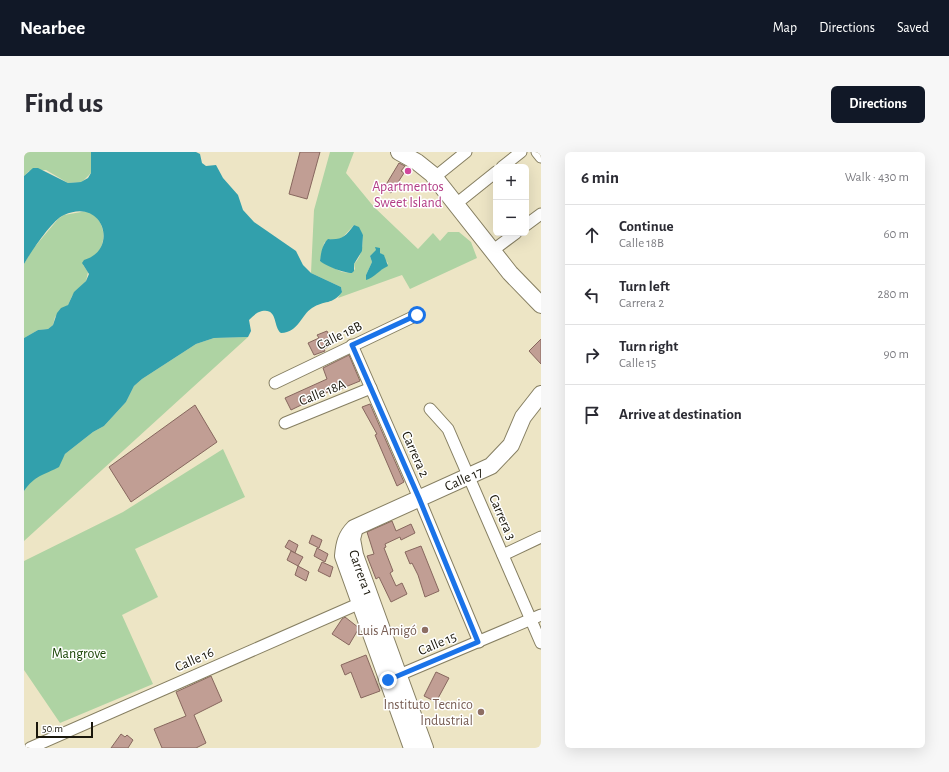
<!DOCTYPE html>
<html lang="en">
<head>
<meta charset="utf-8">
<style>
  :root { --surface:#fff; --page:#f7f7f7; --text:#2b2b33; --muted:#7c7c81; --line:#e1e1e2; --accent:#111827 }
  body { margin:0; font-family:"Alegreya Sans",sans-serif; background:var(--page); color:var(--text) }
  .controls { position:absolute; right:12px; top:12px; display:grid; overflow:hidden; border-radius:6px; box-shadow:0 4px 16px #0002 }
  .controls button { width:36px; height:36px; display:grid; place-items:center; padding:0; border:0; border-bottom:1px solid var(--line); background:var(--surface); color:var(--text); font:20px sans-serif }
  .scale { position:absolute; left:12px; bottom:10px; width:57px; box-sizing:border-box; padding-left:4px; border:2px solid #1a170c; border-top:0; font-size:11px; line-height:14px; white-space:nowrap; color:#1a170c; -webkit-text-stroke:3px #fff; paint-order:stroke }
  .stop { position:absolute; width:12px; height:12px; margin:-9px; border:3px solid #1a73e8; border-radius:50%; background:#fff }
  .stop.end { background:#1a73e8; border-color:#fff; box-shadow:0 1px 4px #0008 }
  .list { margin:0; padding:0; list-style:none }
  h2 { display:flex; justify-content:space-between; align-items:center; height:52px; margin:0; padding:0 16px; font-size:17px }
  h2 small { font-size:13px; font-weight:400; color:var(--muted) }
  .list li { display:grid; grid-template-columns:26px 1fr auto; gap:12px; align-items:center; box-sizing:border-box; height:60px; padding:0 16px; border-top:1px solid var(--line) }
  .list b { display:block; font-size:15px; white-space:nowrap }
  .list p { margin:0; font-size:13px; white-space:nowrap; color:var(--muted) }
  .list em { font-size:13px; font-style:normal; color:var(--muted) }
  .icon { flex:none; width:22px; height:22px; fill:none; stroke:currentColor; stroke-width:2; stroke-linecap:round; stroke-linejoin:round }
  .map { position:relative; flex:none; width:517px; height:596px; overflow:hidden; border-radius:6px }
  header { display:flex; align-items:center; gap:24px; box-sizing:border-box; height:56px; padding:0 20px; background:var(--accent); color:#fff }
  header strong { font-size:19px }
  nav { display:flex; gap:22px; margin-inline-start:auto; font-size:14px }
  .intro { display:flex; align-items:center; justify-content:space-between; box-sizing:border-box; height:96px; padding:0 24px }
  h1 { margin:0; font-size:28px }
  .button { padding:10px 18px; border-radius:6px; background:var(--accent); color:#fff; font-size:14px; font-weight:700 }
  main { display:flex; gap:24px; padding:0 24px }
  aside { flex:1; background:var(--surface); border-radius:6px; box-shadow:0 4px 16px #0002 }
  .map>svg:first-child { display:block }
</style>
</head>
<body>
<header>
<strong>Nearbee</strong>
<nav><a>Map</a><a>Directions</a><a>Saved</a></nav>
</header>
<div class="intro"><h1>Find us</h1><a class="button">Directions</a></div>
<main>
<div class="map">
<svg width="517" height="596" viewBox="0 0 517 596">
  <rect width="100%" height="100%" fill="#ede5c5"/>
  <g fill="#aed3a3" fill-rule="evenodd">
    <path d="M0,0H67V21L58,30L44,31L22,18L5,19L0,24Z"/>
    <path d="M306,0H330L322,21L350,55L394,97L409,81L416,89L424,80H435L447,90L453,106L386,137L378,123L314,146L318,139L317,135L287,121L290,58ZM330,73L339,83C339,94 338,104 330,112L331,117L328,121L318,120L296,109L300,91L306,87L310,89L318,86ZM356,96V101L361,105V108L364,111L361,115L344,127L342,123L348,110L346,104Z"/>
    <path d="M63,59C80,66 84,86 74,101C70,106 64,109 59,113L64,120L62,129L48,144L44,153L31,165L29,173L24,177L14,178L0,186V112L8,98L34,67L40,63Z"/>
    <path d="M224,185L0,389C0,378 0,348 0,339C4,328 22,319 33,316L41,302L69,280L80,274L102,250L110,234L118,227L172,192L190,186Z"/>
    <path d="M199,297L221,345L111,397L134,445L98,463L129,532L36,571L0,518V409L99,360Z"/>
  </g>
  <g fill="#32a0ac">
    <path d="M67,0H172L176,2L178,11L182,14L192,13L199,26L214,43L219,58L230,70L272,99L279,113L287,121L317,135L318,140C309,153 300,148 288,156C277,163 275,180 257,181C249,175 254,156 238,159C233,160 229,164 225,168L227,179L224,185L190,186L172,192L118,227L110,234L102,250L80,274L69,280L41,302L35,315C20,323 11,323 0,339V186L14,178L24,177L29,173L33,161L37,156L44,153L50,140L62,129L65,122L58,111L60,108C95,98 80,45 40,63C28,68 7,100 0,112V24L9,16H14L44,31L57,30L64,26L67,21Z"/>
    <path d="M330,73L335,75L339,83L338,99L330,112V119L328,121C320,121 302,114 296,109C297,101 298,93 304,87C318,88 321,85 330,73Z"/>
    <path d="M351,95L356,96V101L360,103L364,114C355,118 350,126 342,128V123L348,110L346,104L352,98Z"/>
  </g>
  <g fill="#c19e94" stroke="#87675e">
    <path d="M276,0H296L283,47L265,42Z"/>
    <path d="M375,11L381,14L377,19L380,21L367,41L360,36Z"/>
    <path d="M303,179L309,192L300,197L301,199L290,203L284,191L295,186L293,183Z"/>
    <path d="M517,187V212L505,199Z"/>
    <path d="M325,203L336,229L309,240L308,238L267,258L261,246L303,227L299,216Z"/>
    <path d="M346,252L380,330L373,334L351,283L353,282L338,255Z"/>
    <path d="M171,253L193,290L107,350L85,315Z"/>
    <path d="M368,369L372,379L387,372L391,381L377,388L376,385L361,392L362,395L360,396L369,419L366,421L372,434L378,431L383,442L367,450L355,425L352,427L343,404L350,402L343,380Z"/>
    <path d="M288,383L298,388L295,396L285,391Z"/>
    <path d="M265,388L274,393L271,401L261,395Z"/>
    <path d="M397,394L415,439L401,445L394,423L388,411L386,412L381,400Z"/>
    <path d="M293,396L304,402L301,410L290,404Z"/>
    <path d="M267,399L279,405L274,414L263,408Z"/>
    <path d="M298,410L309,415L306,425L294,419Z"/>
    <path d="M274,414L285,420L282,429L271,423Z"/>
    <path d="M321,465L335,476L325,493L308,482L318,467Z"/>
    <path d="M342,503L356,539L337,546L327,520L321,523L317,513Z"/>
    <path d="M412,520L425,526L412,550L400,544Z"/>
    <path d="M187,524L198,549L170,563L182,591L172,596H138L130,577L162,564L152,540Z"/>
    <path d="M97,582L101,585L103,583L109,588L104,596H87Z"/>
  </g>
  <g fill="none" stroke-linecap="round" stroke-linejoin="round">
    <defs>
      <g id="minor">
        <path d="M513,0L517,5"/>
        <path d="M478,15L497,0"/>
        <path d="M411,25L442,0"/>
        <path d="M432,52L472,20"/>
        <path d="M502,73L517,62"/>
        <path d="M468,99L492,81"/>
        <path d="M328,193L395,346L455,490"/>
        <path d="M251,231L393,163"/>
        <path d="M406,257L424,277L517,491"/>
        <path d="M261,271L347,236"/>
        <path d="M479,403L517,385"/>
        <path d="M368,526L517,463"/>
        <path d="M6,596L341,449"/>
      </g>
      <g id="highway">
        <path d="M375,0L393,10L408,22L486,121L517,153"/>
        <path id="s1" d="M330,379L328,387L331,403L401,596"/>
        <path id="s2" d="M388,596L319,404C320,392 322,384 330,376L467,314L487,293L499,265L517,242"/>
      </g>
    </defs>
    <use href="#minor" stroke="#867f62" stroke-width="13"/>
    <use href="#highway" stroke="#867f62" stroke-width="18"/>
    <use href="#minor" stroke="#fff" stroke-width="11"/>
    <use href="#highway" stroke="#fff" stroke-width="16"/>
  </g>
  <g fill="none" stroke-linecap="round" stroke-linejoin="round">
    <path stroke="#1a73e8" stroke-width="5" d="M364,528L454,490L395,346L328,193L393,163"/>
  </g>
  <circle fill="#d1479c" stroke="#fff" stroke-width="1.5" cx="384" cy="19" r="4"/>
  <g fill="#8d6e63" stroke="#fff" stroke-width="1.5">
    <circle cx="401" cy="478" r="4"/>
    <circle cx="457" cy="560" r="4"/>
  </g>
  <g text-anchor="middle" stroke-width="3" stroke-linejoin="round" paint-order="stroke">
    <g font-size="14" fill="#b23c85" stroke="#fff">
      <text x="384" y="39">Apartmentos<tspan x="384" dy="16">Sweet Island</tspan></text>
    </g>
    <g font-size="14" fill="#1a170c" stroke="#fff">
      <text transform="translate(315 183) rotate(-26)" y="5">Calle 18B</text>
      <text transform="translate(298 240) rotate(-22)" y="5">Calle 18A</text>
      <text transform="translate(392 302) rotate(66)" y="5">Carrera 2</text>
      <text dy="5" stroke="none"><textPath href="#s2" startOffset="355">Calle 17</textPath></text>
      <text transform="translate(479 365) rotate(66)" y="5">Carrera 3</text>
      <text dy="5" stroke="none"><textPath href="#s1" startOffset="43">Carrera 1</textPath></text>
      <text transform="translate(413 491) rotate(-23)" y="5">Calle 15</text>
      <text transform="translate(170 507) rotate(-24)" y="5">Calle 16</text>
    </g>
    <g font-size="14" fill="#785e54" stroke="#fff" text-anchor="end">
      <text x="393" y="483">Luis Amigó</text>
      <text x="449" y="557">Instituto Tecnico<tspan x="449" dy="16">Industrial</tspan></text>
    </g>
    <g font-size="14" fill="#194405" stroke="#fff">
      <text x="55" y="506">Mangrove</text>
    </g>
  </g>
</svg>
<div class="controls">
<button>+</button>
<button>−</button>
</div>
<div class="scale">50 m</div>
<div class="stop" style="left:393px;top:163px"></div>
<div class="stop end" style="left:364px;top:528px"></div>
</div>
<aside>
<h2>6 min<small>Walk · 430 m</small></h2>
<ul class="list">
<li><svg class="icon" aria-label="ahead" viewBox="0 0 24 24"><path d="M12 20V5M6 11l6-6 6 6"/></svg><div><b>Continue</b><p>Calle 18B</p></div><em>60 m</em></li>
<li><svg class="icon" aria-label="left" viewBox="0 0 24 24"><path d="M17 20v-9H6M10 6l-5 5 5 5"/></svg><div><b>Turn left</b><p>Carrera 2</p></div><em>280 m</em></li>
<li><svg class="icon" aria-label="right" viewBox="0 0 24 24"><path d="M7 20v-9h11M14 6l5 5-5 5"/></svg><div><b>Turn right</b><p>Calle 15</p></div><em>90 m</em></li>
<li><svg class="icon" aria-label="arrive" viewBox="0 0 24 24"><path d="M6 21V4h12l-3 4 3 4H6"/></svg><div><b>Arrive at destination</b></div></li>
</ul>
</aside>
</main>
</body>
</html>
